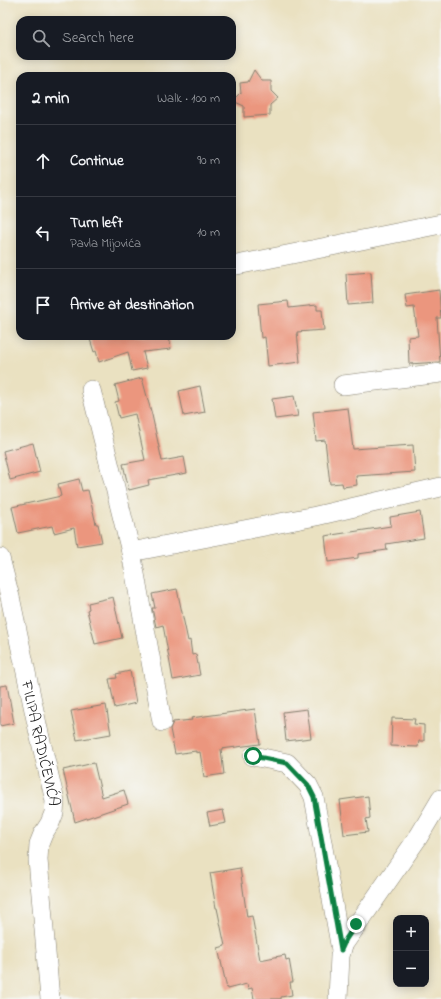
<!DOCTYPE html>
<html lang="en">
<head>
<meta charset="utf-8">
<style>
  :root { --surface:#171b24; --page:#20242c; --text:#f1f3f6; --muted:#9ea1a6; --line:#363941 }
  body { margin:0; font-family:"Indie Flower",sans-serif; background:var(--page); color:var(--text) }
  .controls { position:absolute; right:12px; bottom:12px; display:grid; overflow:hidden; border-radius:8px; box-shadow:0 2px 10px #0003 }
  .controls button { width:36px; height:36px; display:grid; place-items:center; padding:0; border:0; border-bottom:1px solid var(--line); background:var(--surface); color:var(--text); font:20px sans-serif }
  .stop { position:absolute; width:12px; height:12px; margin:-9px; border:3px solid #0b8043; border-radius:50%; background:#fff }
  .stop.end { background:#0b8043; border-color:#fff; box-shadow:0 1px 4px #0008 }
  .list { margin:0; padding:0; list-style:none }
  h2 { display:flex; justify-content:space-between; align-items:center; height:52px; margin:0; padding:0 16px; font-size:17px }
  h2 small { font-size:13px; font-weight:400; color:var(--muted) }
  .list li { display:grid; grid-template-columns:26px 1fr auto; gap:12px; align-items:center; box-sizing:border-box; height:72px; padding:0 16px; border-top:1px solid var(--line) }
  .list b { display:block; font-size:15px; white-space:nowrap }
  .list p { margin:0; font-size:13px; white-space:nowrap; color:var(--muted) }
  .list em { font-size:13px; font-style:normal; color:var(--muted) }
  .icon { flex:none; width:22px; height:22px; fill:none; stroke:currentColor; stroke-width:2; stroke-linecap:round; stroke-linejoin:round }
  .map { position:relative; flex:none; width:441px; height:999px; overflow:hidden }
  .search { position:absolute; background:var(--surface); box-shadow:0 2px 10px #0003; left:16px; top:16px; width:220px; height:44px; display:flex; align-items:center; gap:10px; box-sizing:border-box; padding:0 14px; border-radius:12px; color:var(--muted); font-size:15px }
  .panel { position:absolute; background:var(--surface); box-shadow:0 2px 10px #0003; left:16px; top:72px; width:220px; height:268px; border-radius:12px }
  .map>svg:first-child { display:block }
</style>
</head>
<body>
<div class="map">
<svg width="441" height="999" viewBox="0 0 441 999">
  <rect width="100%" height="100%" fill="#f6f6f2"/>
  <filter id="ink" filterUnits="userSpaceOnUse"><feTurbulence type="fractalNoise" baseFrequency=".025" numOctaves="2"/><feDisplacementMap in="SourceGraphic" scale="8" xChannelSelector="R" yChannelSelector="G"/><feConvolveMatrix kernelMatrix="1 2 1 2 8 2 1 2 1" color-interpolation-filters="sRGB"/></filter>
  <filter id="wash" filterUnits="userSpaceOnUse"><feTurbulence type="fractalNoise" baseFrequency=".012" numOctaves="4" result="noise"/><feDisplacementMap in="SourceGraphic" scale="16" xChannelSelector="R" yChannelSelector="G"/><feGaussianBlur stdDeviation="0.9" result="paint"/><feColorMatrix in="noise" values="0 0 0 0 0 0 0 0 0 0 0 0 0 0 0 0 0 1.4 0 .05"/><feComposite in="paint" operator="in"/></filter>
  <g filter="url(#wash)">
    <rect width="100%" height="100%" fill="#eae1c1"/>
    <g id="blocks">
      <g fill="#eb967e">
        <path d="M254,70L262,81H271V91L278,98L270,105V115L244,117V106L233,101L241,93L240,83L248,82Z"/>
        <path d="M371,272L373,303L348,305L346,274Z"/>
        <path d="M439,290L441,318H437L440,362L409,364L408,337L418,336L414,307L407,308L405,295Z"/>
        <path d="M288,301L289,308L317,305V310H322L324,330L297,332L300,362L268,366L265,337L261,338L258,304Z"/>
        <path d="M89,336H169L171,349L143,352L147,368L132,371L128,352L99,362L96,351L94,352Z"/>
        <path d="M142,378L152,415L162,461L184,457L187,473L148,480L149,485L129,490L123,464L145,460L135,414L119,418L115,402L119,401L115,385Z"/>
        <path d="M200,386L205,412L184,416L179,391Z"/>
        <path d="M294,396L298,416L275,419L272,399Z"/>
        <path d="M348,408L353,449L413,445L415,472L356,476L357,485L343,487L342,483L330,484L325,440L316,441L313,412Z"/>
        <path d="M33,443L40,472L10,480L3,451Z"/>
        <path d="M79,479L82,491L88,490L96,524H98L102,542L77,546L74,528L54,533L52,526L18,533L12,507L61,496L58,484Z"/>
        <path d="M420,512L424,538L386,544L387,550L358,554V558L328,562L325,536L391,526L390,517Z"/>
        <path d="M177,589L188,641L190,640L192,655L196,654L200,675L173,680L163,625L156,627L152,608H155L152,594Z"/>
        <path d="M113,597L122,638L95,644L87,610L89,609L88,603Z"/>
        <path d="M130,671L136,703L115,708L109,679L117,678L116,674Z"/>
        <path d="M7,685L14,723L0,726V686Z"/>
        <path d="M106,705L111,734L77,740L71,711Z"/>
        <path d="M255,709L260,744L221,749L224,774L204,777L200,752L196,753V751L175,754L170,729L173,722L192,720L191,718Z"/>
        <path d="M307,709L311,738L286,741L283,712Z"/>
        <path d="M392,718L415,719L414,724L424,725V741H419L418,747L391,746Z"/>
        <path d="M94,763L102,797L124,790L128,804L75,822L63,770Z"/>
        <path d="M368,796L370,818L366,819L368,832L344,835L340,800Z"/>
        <path d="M223,810L226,823L210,826L207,813Z"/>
        <path d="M240,868L247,917L252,916L260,960L285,955L286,960L289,959L293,982H290L292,995L281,997V999H254L252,988L248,989L247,984L227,989L218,948L225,946L217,908H216L210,873Z"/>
      </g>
    </g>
  </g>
  <g filter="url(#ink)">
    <use href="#blocks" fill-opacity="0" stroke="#837e6e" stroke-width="1"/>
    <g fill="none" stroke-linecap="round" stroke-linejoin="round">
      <defs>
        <g id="street">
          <path d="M232,266L441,224"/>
          <path d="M343,385L441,373"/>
          <path d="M91,390L131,552L162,722"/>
          <path d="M131,552L316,516L441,487"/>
          <path id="s1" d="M0,558L10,597L38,729L55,801L54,813L50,823L43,834L39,844L38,860L50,999"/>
          <path d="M253,756L287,763L308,785L314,797L341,950"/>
          <path d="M338,999L340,956L343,945L419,836L441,799"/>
        </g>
      </defs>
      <use href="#street" stroke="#837e6e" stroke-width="20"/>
      <use href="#street" stroke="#fff" stroke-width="19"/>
    </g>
  </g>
  <g fill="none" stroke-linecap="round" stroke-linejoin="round" filter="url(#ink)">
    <path stroke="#0b8043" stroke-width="5" d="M253,756L287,763L308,785L314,797L341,950L346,939L356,924"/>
  </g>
  <g text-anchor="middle" stroke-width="3" stroke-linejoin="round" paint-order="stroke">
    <g font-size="16" fill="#1c1c1c" stroke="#f6f6f2">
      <text dy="6" stroke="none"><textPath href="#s1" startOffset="190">FILIPA RADIČEVIĆA</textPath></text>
    </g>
  </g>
</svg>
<div class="controls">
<button>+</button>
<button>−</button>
</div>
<div class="stop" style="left:253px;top:756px"></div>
<div class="stop end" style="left:356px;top:924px"></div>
<div class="search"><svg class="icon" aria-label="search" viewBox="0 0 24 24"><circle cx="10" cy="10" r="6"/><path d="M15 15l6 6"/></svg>Search here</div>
<section class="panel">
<h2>2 min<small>Walk · 100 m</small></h2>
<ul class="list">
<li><svg class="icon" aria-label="ahead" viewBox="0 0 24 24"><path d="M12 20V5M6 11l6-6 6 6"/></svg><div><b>Continue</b></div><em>90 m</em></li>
<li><svg class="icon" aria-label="left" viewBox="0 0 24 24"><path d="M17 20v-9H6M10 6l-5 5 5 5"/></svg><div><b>Turn left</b><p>Pavla Mijovića</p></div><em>10 m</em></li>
<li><svg class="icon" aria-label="arrive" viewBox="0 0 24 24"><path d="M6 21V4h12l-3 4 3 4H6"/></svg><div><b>Arrive at destination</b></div></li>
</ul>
</section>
</div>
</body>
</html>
